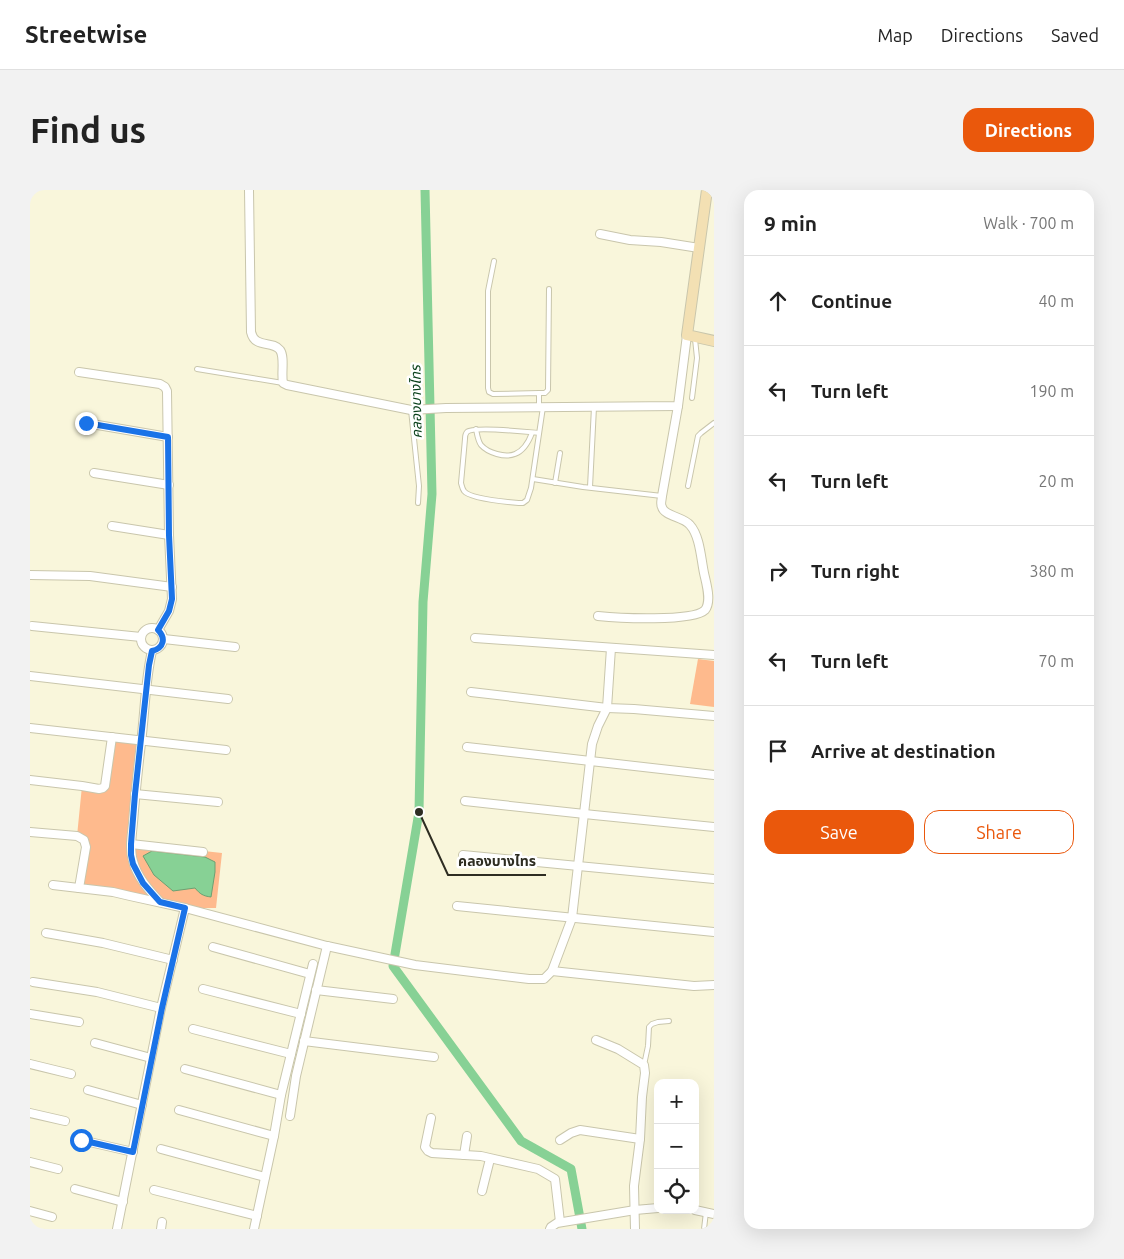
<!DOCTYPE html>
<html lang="en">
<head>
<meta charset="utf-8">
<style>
  :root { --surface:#fff; --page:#f2f2f2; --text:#222; --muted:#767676; --line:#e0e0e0; --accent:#ea580c }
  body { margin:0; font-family:Ubuntu,"Noto Sans Thai",sans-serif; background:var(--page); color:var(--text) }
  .controls { position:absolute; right:15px; bottom:15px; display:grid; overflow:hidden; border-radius:10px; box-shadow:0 5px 20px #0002 }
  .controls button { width:45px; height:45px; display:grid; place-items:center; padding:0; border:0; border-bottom:1px solid var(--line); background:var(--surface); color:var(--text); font:25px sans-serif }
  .stop { position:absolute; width:15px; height:15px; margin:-11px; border:4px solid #1a73e8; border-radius:50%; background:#fff }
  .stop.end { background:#1a73e8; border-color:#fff; box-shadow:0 1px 5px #0008 }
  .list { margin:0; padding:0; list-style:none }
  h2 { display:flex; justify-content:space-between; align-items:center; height:65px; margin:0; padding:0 20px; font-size:21px }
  h2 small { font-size:16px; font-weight:400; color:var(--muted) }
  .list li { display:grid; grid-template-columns:32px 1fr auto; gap:15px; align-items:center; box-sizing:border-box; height:90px; padding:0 20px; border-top:1px solid var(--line) }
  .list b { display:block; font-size:19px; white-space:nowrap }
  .list em { font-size:16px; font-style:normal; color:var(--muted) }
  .actions { display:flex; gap:10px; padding:15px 20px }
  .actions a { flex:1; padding:11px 0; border:1px solid var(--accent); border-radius:15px; text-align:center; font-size:18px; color:var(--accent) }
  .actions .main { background:var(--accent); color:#fff }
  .icon { flex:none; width:28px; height:28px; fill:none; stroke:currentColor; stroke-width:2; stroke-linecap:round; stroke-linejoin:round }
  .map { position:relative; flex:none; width:684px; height:1039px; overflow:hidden; border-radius:15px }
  header { display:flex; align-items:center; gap:30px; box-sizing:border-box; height:70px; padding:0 25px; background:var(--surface); border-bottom:1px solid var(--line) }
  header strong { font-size:24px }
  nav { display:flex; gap:28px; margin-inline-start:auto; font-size:18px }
  .intro { display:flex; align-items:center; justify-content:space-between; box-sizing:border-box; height:120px; padding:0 30px }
  h1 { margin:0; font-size:35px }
  .button { padding:12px 22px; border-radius:15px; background:var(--accent); color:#fff; font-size:18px; font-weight:700 }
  main { display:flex; gap:30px; padding:0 30px }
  aside { flex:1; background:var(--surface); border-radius:15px; box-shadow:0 5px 20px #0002 }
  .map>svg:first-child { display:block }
</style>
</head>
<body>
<header>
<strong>Streetwise</strong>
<nav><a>Map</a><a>Directions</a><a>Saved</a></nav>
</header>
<div class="intro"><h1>Find us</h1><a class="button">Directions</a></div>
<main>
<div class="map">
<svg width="684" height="1039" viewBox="0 0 684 1039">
  <rect width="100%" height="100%" fill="#f9f6db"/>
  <g fill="#feba8d">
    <path d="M668,469L684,471V517L660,514Z"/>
    <path d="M78,546L112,551L101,653L192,663L186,718H155L49,698L55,647L47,646L52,596L74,598Z"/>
  </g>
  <path fill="#87d195" stroke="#6ca072" d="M122,661L175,667L185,672V682L181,707C173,706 170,704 165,698L143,701L124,685L113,666Z"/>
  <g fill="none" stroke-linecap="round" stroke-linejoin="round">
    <path stroke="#87d195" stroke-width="9" d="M395,0L402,304L393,412L389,622L363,776L491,951L541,979L552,1039"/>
    <defs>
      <g id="lane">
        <path d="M464,71L458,101V198L459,202L463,204L509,203V217"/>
        <path d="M167,179L253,193"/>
        <path d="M509,203H515L518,200L519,99"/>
        <path d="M662,208L667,168L665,149"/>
        <path d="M381,220L389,296L388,313"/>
        <path d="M446,239C447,244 448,251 451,255C458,263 475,268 485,264C493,261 499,251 502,243"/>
        <path d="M509,243C498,242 443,236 437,242C435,244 435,246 435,249L431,293C432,296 432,298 434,301C440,309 477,312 489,313H493L497,310L501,298L513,217"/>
        <path d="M503,289L553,297L632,306"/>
        <path d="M525,293L530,263"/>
        <path d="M658,296L668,246L671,243L684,233"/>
        <path d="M560,297L564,217"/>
        <path d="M614,875L618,856L619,837L622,834L628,832L639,831"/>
        <path d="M674,1039L676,1022"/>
      </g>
      <g id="street">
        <path d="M219,0L221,142C225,159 242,150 250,160C255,167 251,184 253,193L257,195L381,220L416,218L648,216L657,145"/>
        <path d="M570,44L600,50L631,52L669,58"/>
        <path d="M49,182L130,194L135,197L137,201L139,345L142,409L139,421L128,440"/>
        <path d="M56,233L138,247"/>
        <path d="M64,283L139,295"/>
        <path d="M82,336L139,345"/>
        <path d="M0,385L60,386L142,397"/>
        <path d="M568,426C587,428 663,432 675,420C682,411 676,393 674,383C671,369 670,346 660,335C654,327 634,326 632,317C630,314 632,309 632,306L648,216"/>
        <path d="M2,436L111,447"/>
        <circle cx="122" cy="449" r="11"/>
        <path d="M445,448L684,465"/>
        <path d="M134,449L205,457"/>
        <path d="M122,461C115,491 115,522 111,553C108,579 105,606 103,633C102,645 99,659 103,671C107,687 119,700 130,712"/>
        <path d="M0,486L198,509"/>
        <path d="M441,502L577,518L604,519L684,526"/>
        <path d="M0,538L196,560"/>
        <path d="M437,557C519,566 602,576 684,585"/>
        <path d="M0,590L52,596L69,599L73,598L75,596L82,547"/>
        <path d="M105,604L188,612"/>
        <path d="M435,611L564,625L684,637"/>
        <path d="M0,642L47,646L54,650L56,657L49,698"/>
        <path d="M101,654L173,662"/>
        <path d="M433,665L684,689"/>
        <path d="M23,695L83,702L100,706L155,718L297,756L385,775L499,789H514L522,781L542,728L562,554L568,536L577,518L581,458"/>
        <path d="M427,716L684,742"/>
        <path d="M16,743L73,753L143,770"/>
        <path d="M183,757L280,784"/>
        <path d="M522,781L664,796L684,795"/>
        <path d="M3,792L67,802L131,818"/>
        <path d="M173,799L271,824"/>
        <path d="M286,800L363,809"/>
        <path d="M0,824L49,832"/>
        <path d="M163,839L261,864"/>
        <path d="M566,850L588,859L614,875L615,883L612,907L610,949L604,996L605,1039"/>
        <path d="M274,851L404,867"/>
        <path d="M65,853L121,868"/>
        <path d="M0,874L41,884"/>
        <path d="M155,879L251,905"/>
        <path d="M58,900L112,915"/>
        <path d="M149,920L244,946"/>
        <path d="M0,923L35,931"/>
        <path d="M260,926L266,886L297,756"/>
        <path d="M401,928L395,957L398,961L402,963L451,966L508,979L525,989L530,1032"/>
        <path d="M51,950L103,962"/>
        <path d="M530,950L541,943L550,940L610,949"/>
        <path d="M131,959L235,987"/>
        <path d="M434,965L437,946"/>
        <path d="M0,972L28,979"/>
        <path d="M45,999L93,1012"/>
        <path d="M124,1000L227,1026"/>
        <path d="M452,1001L460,969"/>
        <path d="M665,1020L684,1024"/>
        <path d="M0,1021L22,1027"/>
        <path d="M87,1039L131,818L155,718"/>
        <path d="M131,1039L132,1032"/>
        <path d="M224,1039L244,946L251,905L283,774"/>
        <path d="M520,1039L521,1037L527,1033L605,1020L628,1018"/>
      </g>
      <path id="secondary" d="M677,0L657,145L684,151"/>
    </defs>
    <use href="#lane" stroke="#c9c6ac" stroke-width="6"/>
    <use href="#street" stroke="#c9c6ac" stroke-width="10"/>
    <use href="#secondary" stroke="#c9c6ac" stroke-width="12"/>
    <use href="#lane" stroke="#fff" stroke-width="4"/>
    <use href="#street" stroke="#fff" stroke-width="8"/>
    <use href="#secondary" stroke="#f3e0b3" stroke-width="10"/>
  </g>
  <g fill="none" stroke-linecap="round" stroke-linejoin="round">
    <path stroke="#1a73e8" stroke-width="6" d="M51,950L103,962L132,818L155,718L130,712L113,693L103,674L101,665V654L105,604L119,475L122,461C134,458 136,448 128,440L139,421L142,409L139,345L138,247L56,233"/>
  </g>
  <g text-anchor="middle" stroke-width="5" stroke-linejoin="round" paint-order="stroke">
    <g font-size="14" font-style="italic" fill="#0a411b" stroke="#fff">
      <text transform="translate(386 212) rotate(-91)" y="5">คลองบางไทร</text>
    </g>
  </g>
  <path fill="none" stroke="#2e2d22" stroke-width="2" d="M389 622L418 685H516"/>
  <circle fill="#2e2d22" stroke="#fff" stroke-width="2" cx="389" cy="622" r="5"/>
  <g font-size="14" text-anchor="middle" font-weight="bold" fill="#2e2d22" stroke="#fff" stroke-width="5" stroke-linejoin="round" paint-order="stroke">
    <text x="467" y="676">คลองบางไทร</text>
  </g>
</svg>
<div class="controls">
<button>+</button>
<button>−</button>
<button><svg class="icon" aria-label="locate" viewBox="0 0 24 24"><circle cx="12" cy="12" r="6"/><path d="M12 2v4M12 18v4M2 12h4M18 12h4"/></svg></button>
</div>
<div class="stop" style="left:51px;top:950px"></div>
<div class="stop end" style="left:56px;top:233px"></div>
</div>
<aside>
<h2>9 min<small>Walk · 700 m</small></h2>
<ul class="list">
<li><svg class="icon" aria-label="ahead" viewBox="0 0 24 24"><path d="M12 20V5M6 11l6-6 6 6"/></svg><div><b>Continue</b></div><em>40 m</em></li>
<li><svg class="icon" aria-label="left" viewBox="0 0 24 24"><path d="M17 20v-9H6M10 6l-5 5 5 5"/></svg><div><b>Turn left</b></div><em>190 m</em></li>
<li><svg class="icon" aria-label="left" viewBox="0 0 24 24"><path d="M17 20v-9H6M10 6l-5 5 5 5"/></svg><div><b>Turn left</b></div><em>20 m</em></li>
<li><svg class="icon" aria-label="right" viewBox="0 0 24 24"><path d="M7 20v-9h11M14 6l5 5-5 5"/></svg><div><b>Turn right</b></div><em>380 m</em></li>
<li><svg class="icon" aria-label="left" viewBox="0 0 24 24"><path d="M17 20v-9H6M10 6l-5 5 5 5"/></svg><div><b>Turn left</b></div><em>70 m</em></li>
<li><svg class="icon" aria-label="arrive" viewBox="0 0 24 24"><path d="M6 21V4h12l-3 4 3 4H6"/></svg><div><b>Arrive at destination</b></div></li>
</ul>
<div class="actions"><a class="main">Save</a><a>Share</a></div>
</aside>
</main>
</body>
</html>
